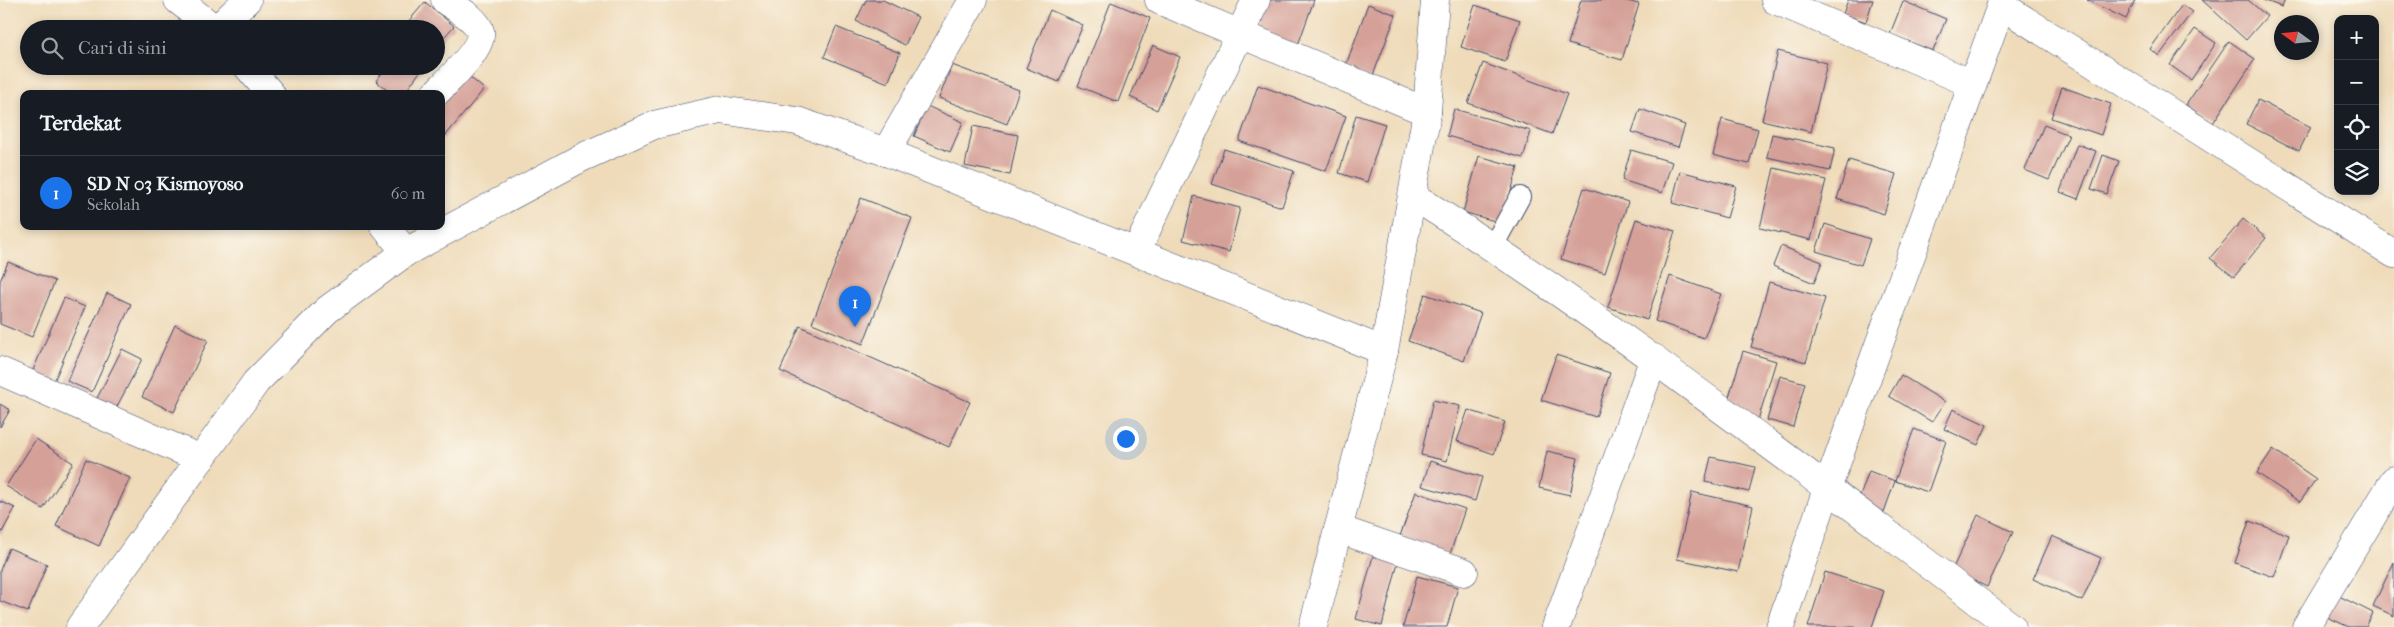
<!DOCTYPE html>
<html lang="id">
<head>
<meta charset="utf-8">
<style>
  :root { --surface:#171b24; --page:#242831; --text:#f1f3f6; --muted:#9ea1a6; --line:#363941; --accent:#1a73e8 }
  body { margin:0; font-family:"IM FELL French Canon",serif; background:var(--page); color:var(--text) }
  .controls { position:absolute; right:15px; top:15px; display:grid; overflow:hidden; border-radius:10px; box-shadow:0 2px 8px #0003 }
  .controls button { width:45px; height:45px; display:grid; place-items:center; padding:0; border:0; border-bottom:1px solid var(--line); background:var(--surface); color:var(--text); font:25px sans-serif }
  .compass { position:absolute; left:2274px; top:15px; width:45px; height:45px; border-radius:50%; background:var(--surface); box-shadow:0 2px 8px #0003; rotate:285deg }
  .you { position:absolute; left:1125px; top:438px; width:18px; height:18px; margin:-12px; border:4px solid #fff; border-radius:50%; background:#1a73e8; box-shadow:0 0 0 8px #1a73e833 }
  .badge { display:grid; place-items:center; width:32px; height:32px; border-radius:50%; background:var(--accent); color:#fff; font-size:16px; font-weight:700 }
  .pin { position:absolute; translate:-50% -41px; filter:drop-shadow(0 1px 2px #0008) }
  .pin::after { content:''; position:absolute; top:26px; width:18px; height:15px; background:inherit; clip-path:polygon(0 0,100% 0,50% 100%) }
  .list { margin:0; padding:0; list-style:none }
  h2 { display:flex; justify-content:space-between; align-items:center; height:65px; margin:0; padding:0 20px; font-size:21px }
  h2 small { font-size:16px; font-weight:400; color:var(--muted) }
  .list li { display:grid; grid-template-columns:32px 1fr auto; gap:15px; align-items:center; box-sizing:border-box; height:75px; padding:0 20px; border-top:1px solid var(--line) }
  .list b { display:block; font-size:19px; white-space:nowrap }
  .list p { margin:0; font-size:16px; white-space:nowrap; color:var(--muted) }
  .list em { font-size:16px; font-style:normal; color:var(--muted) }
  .icon { flex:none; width:28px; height:28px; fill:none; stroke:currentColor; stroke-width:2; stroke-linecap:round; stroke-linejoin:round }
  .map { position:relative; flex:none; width:2394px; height:627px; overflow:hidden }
  .search { position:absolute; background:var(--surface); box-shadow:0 2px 8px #0003; left:20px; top:20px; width:425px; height:55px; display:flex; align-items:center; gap:12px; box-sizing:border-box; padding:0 18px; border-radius:28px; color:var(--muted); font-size:19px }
  .panel { position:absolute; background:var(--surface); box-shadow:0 2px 8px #0003; left:20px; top:90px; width:425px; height:140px; border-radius:10px }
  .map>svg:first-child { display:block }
</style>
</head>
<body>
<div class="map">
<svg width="2394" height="627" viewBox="0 0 2394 627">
  <rect width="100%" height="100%" fill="#fbf7ec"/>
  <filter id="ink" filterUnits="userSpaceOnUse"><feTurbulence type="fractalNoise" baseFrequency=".02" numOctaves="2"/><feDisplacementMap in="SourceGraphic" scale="10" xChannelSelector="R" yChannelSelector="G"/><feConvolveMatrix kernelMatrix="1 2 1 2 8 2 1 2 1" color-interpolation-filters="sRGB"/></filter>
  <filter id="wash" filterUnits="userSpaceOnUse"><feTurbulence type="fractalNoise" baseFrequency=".0096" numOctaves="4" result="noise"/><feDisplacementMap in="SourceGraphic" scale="20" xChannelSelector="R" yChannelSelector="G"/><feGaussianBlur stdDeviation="1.12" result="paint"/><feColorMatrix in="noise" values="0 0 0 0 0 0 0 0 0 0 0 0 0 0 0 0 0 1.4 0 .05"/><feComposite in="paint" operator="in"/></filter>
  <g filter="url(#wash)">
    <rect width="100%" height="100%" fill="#efdbba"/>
    <g id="blocks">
      <g fill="#d5a098">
        <path d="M866,0H883L918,17L905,45L856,21Z"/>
        <path d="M1269,0H1314L1297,48L1257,34Z"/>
        <path d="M1581,0H1623L1639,4L1622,60L1568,44Z"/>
        <path d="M1848,0H1873L1866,22L1843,14Z"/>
        <path d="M2087,0H2135L2126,19Z"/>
        <path d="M2202,0H2248L2267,16L2246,40Z"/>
        <path d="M2263,0H2285L2282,7Z"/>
        <path d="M1903,1L1946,19L1933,51L1890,34Z"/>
        <path d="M425,2L454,26L436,46V29H402Z"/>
        <path d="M1111,2L1150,18L1118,102L1078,86Z"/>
        <path d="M1368,4L1396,15L1372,78L1345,68Z"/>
        <path d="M1475,5L1520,20L1505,62L1461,47Z"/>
        <path d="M2182,5L2192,12L2159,56L2150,49Z"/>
        <path d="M1050,10L1083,25L1059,82L1026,68Z"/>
        <path d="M836,27L900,53L888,83L824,57Z"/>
        <path d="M2195,29L2216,43L2191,80L2170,65Z"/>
        <path d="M2229,41L2255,59L2213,123L2186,105Z"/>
        <path d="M1153,45L1180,57L1157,110L1130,97Z"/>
        <path d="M1778,51L1827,63L1811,132L1762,120Z"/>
        <path d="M1483,63L1567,94L1552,134L1468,103Z"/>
        <path d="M952,65L1019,90L1007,124L939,98Z"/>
        <path d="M387,66H424L404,94H392L376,81Z"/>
        <path d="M465,73L484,89L442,140L441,102Z"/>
        <path d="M1258,85L1346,116L1326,171L1239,141Z"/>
        <path d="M2062,87L2111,104L2101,135L2051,118Z"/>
        <path d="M2258,100L2311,127L2299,151L2246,124Z"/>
        <path d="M927,106L963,122L950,152L914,136Z"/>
        <path d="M1454,109L1531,131L1523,158L1447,136Z"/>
        <path d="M1640,109L1685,125L1678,147L1632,132Z"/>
        <path d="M1356,115L1385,124L1367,182L1339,173Z"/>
        <path d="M1722,119L1758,129L1749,164L1713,155Z"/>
        <path d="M2044,125L2069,135L2049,180L2025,170Z"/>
        <path d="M973,126L1018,135L1010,175L965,166Z"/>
        <path d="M1772,134L1835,148L1830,171L1767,157Z"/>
        <path d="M2077,144L2096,151L2078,199L2060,192Z"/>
        <path d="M1224,149L1294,171L1282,207L1212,184Z"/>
        <path d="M1631,150L1672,162L1662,193L1622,180Z"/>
        <path d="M2103,155L2119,161L2107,194L2091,189Z"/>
        <path d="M1479,156L1518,167L1502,223L1463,212Z"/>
        <path d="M1849,160L1896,174L1884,214L1837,199Z"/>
        <path d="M1774,168L1826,180L1811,240L1760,228Z"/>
        <path d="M1680,171L1736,186L1727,218L1672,203Z"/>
        <path d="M1584,188L1628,202L1605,273L1561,259Z"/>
        <path d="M1194,196L1240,208L1229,252L1183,240Z"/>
        <path d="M861,198L912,218L863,344L812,323Z"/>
        <path d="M1636,219L1675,231L1647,320L1608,307Z"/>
        <path d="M2243,219L2266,238L2234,277L2210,258Z"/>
        <path d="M1825,224L1870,239L1861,265L1816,251Z"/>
        <path d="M1781,246L1822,262L1814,283L1773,266Z"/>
        <path d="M8,262L55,281L32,337L0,324V281Z"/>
        <path d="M1670,276L1721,294L1704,338L1655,321Z"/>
        <path d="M1769,282L1825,298L1806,362L1751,347Z"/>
        <path d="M107,293L131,304L92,392L67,381Z"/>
        <path d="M1425,294L1481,313L1464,361L1408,341Z"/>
        <path d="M64,298L85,307L53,384L31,375Z"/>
        <path d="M175,325L208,340L174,412L142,397Z"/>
        <path d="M800,326L970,402L949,447L780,371Z"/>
        <path d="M122,349L142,359L113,414L94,404Z"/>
        <path d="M1743,351L1776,361L1758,420L1725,410Z"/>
        <path d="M1556,355L1610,373L1596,417L1541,400Z"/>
        <path d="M1901,375L1945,402L1932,422L1889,396Z"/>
        <path d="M1780,376L1805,383L1793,427L1767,420Z"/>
        <path d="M1433,400L1460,406L1447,461L1421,455Z"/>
        <path d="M0,404L10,410L0,427Z"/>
        <path d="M1953,409L1987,425L1978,445L1944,429Z"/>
        <path d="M1468,410L1505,422L1494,454L1457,441Z"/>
        <path d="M1914,429L1946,441L1928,492L1895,481L1884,512L1858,502L1869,471L1895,481Z"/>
        <path d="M36,439L73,463L43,509L6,486Z"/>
        <path d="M2273,449L2316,479L2300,502L2257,473Z"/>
        <path d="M1547,451L1578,458L1570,495L1539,488Z"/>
        <path d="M1711,457L1755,467L1749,492L1705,482Z"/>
        <path d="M86,459L130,478L99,546L56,526Z"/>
        <path d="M1430,461L1482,477L1475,501L1422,486Z"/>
        <path d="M1416,492L1465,509L1450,554L1400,536Z"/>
        <path d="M1692,492L1753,506L1738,572L1677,559Z"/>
        <path d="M0,501L15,508L0,536Z"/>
        <path d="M1978,515L2013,532L1987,587L1952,570Z"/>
        <path d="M2249,521L2289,535L2274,577L2235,563Z"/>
        <path d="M2052,536L2101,558L2082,601L2033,579Z"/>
        <path d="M9,548L47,564L28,612L0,601V570Z"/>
        <path d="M1373,556L1398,562L1382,626L1356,619Z"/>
        <path d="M2394,562V616L2373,606Z"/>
        <path d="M1825,572L1884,591L1872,627H1808Z"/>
        <path d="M1417,576L1458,587L1447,627H1403Z"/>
        <path d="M2337,595L2373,613L2366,627H2349L2327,617Z"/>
      </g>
    </g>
  </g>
  <g filter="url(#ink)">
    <use href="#blocks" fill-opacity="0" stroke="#3b496c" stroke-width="1"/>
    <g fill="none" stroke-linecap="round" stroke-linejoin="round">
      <defs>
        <path id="service" d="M1493,246L1520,197"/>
        <g id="minor">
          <path d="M178,0L215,29"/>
          <path d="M1159,0L1427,112"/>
          <path d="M1775,0L1973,84"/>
          <path d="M2001,5L2394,254"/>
          <path d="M217,29L247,0"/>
          <path d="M247,66L271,94"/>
          <path d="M435,94C447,81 484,48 480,31C476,18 455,8 445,0"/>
          <path d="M886,152L973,0"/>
          <path d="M1413,196C1621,327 1815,480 2012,627"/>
          <path d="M384,226L406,252"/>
          <path d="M1137,250L1256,0"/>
          <path d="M0,371L201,459"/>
          <path d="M1338,529L1464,572"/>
          <path d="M80,627L256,382L327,310L406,252L581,158L654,125L720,110L797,121L886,152L1384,351"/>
          <path d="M1313,627L1384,351L1427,112L1435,0"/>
          <path d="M1556,627L1654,358"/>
          <path d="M1780,627L1827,489L2003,0"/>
          <path d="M2306,627L2394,480"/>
        </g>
      </defs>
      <use href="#service" stroke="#3b496c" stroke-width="22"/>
      <use href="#minor" stroke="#3b496c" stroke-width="29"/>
      <use href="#service" stroke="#fff" stroke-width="20"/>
      <use href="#minor" stroke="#fff" stroke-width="28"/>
    </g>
  </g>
</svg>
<div class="controls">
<button>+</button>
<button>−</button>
<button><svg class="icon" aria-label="locate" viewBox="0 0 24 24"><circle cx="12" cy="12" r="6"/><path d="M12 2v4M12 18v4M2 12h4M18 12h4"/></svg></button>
<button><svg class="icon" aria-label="layers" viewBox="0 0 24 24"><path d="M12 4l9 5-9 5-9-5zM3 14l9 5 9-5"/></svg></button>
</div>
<svg class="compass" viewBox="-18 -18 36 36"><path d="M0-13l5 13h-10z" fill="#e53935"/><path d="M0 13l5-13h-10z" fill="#9ea1a6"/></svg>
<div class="you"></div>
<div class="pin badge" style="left:855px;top:327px">1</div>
<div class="search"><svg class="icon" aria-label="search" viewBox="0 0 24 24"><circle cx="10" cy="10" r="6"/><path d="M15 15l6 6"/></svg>Cari di sini</div>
<section class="panel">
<h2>Terdekat<small></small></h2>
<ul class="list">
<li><span class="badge">1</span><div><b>SD N 03 Kismoyoso</b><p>Sekolah</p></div><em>60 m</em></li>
</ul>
</section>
</div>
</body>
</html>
